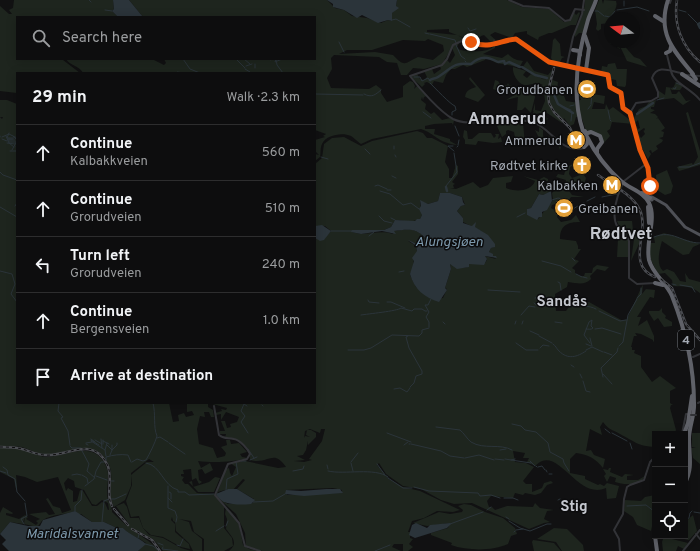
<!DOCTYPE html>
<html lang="en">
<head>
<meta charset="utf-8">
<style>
  :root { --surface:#0d0d0e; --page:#161617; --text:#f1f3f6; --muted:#9a9c9e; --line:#2d2d2e }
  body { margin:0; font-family:Overpass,sans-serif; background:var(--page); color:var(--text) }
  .controls { position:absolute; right:12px; bottom:12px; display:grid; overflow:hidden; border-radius:0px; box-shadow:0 2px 10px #0003 }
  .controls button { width:36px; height:36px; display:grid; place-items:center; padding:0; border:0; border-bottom:1px solid var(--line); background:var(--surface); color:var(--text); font:20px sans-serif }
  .compass { position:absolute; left:604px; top:12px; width:36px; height:36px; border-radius:50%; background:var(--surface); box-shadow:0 2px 10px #0003; rotate:286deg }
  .stop { position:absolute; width:12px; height:12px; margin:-9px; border:3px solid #ea580c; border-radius:50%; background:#fff }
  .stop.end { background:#ea580c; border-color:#fff; box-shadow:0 1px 4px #0008 }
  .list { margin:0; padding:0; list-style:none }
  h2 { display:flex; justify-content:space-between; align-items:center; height:52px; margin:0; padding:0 16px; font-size:17px }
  h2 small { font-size:13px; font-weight:400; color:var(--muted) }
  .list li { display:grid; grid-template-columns:26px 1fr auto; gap:12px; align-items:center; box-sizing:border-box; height:56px; padding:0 16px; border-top:1px solid var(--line) }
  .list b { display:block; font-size:15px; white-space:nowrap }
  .list p { margin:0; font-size:13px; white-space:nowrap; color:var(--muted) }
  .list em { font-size:13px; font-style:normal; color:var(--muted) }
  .icon { flex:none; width:22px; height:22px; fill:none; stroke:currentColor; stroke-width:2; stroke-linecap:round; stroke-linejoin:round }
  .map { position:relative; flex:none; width:700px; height:551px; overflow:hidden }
  .search { position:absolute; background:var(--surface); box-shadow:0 2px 10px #0003; left:16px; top:16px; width:300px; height:44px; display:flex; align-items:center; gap:10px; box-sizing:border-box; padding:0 14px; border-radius:0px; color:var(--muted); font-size:15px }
  .panel { position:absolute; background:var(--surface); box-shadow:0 2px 10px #0003; left:16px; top:72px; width:300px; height:332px; border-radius:0px }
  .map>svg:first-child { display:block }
</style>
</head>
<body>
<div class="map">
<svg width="700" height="551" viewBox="0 0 700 551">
  <rect width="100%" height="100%" fill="#111112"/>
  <g fill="#1e251e" fill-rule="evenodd">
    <path d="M14,0H113L114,9L112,11L118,17H17V59L63,60L80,73H17V93L0,91V6L9,14H12L9,10L13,8Z"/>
    <path d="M129,0H327L335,8L344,10L352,16L367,18L381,23L388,20L391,21L392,13L397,8L396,6L397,1L395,0H507L522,7L549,9L564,22L569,21L574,12L576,15L579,12L580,13L576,25H571L552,33H549L539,37L538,40L527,34V31L515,33L512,38L495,32L490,35L499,43H492L484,35L481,36L477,41L474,38L470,40L449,32V29L427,30V32L457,35L465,39L454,45L460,41L457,47L460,50C471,51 488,54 495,45V48L483,54L502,58L508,54C513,59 516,60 523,61L519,68C512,65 505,65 497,63C493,62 491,58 486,58L485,60L467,67L463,65L455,69H451L446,75L443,83L434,81L432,85L427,82L424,83L425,84L422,87L411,77L412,75L417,74L420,79L424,80L427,77L424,71L432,69L434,74L441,69L440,66L447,60L450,63L455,55L452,48L442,64L424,69L413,68L407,75H401L397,63L387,62L379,57L334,55L331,58L332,69L327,78L331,88L369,89L376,85L381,89V93L387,102L403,97V86L410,81L413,82L415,86L414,89L418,85L427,96L424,97L423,100L422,97L421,100L426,104L425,109L431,114L434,112L442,120L450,118L454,120L453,125L452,123L434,124L425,126V129H435L434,134L450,139V141L457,145C436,142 436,134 421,129L372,139L361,144C358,142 354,138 351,136C342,132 326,135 322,144C320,148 321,153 320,157L315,161V154L319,155L315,151V140L325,137L323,136L326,134L315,130V73H83C79,65 70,66 66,59H152L164,65L166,63L164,59H315V17H143ZM428,39L443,45L444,51L433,60L418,57C405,63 405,68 393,55L375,52L339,54L347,50H372L403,40L425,41Z"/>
    <path d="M585,0H594L583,33H579L575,37C573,28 586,13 585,0Z"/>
    <path d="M599,0H602L603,4L604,0L616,1C619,8 610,15 610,23L601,24V29L598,31L596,29L597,24L595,10Z"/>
    <path d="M555,38L560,44L561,56L565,57L562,58L560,62L553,61L551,58L553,40Z"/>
    <path d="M609,39L610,42H621L634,57L640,59L647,67L627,61L619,44L620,49L617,47L616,43L610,44Z"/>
    <path d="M527,61L534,71L548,75L552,70L550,79L558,82L557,89L560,95L564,96L566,101L579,103V100H581L579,94L580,90V94L581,95L584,82L592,84L589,97L582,95L584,99L592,98L593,94L605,96L604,104L594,102L592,109H605L606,104L609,110L613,107L630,120L631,117L634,118L639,109L646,106L649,102L656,100L654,107H651V109L655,110L650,113L655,114L658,117L656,119L658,118L665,128L661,131L664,132L663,137L659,138L663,140L662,142L656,146L658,149L652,153L651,150L649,151L651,154L648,159L642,148L641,149L638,133L641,138L645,134L643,130L644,131L645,129L644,128L637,133L635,124L638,129L640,128L638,120L634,124L612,122L610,129L607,131L610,136L603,144L602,139L592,131H586L581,116L576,117L574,124L570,126L564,118L562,123L547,113L545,115L548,119L542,123L532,121L533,112L535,113L533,114L534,118L545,119V116L540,113L536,114L533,111L535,103V110L541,111L545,101L544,91L535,92L534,89L543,85C537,82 534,84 527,85C518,86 512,73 513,67L526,71L523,75L527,78L531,74L546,80L522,68Z"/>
    <path d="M615,63L617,69H627L626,85L625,87L617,86L616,80L611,79L609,74L601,72L602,66L607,67L608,64Z"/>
    <path d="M470,77L485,95L478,102L465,97C466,90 470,89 476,87L469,79Z"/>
    <path d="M495,80L498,81L502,87L503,85H507L508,83L509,85L520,88L521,86L530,90L532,89L535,97L531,113L525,107L522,110H517L518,97L506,100L516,94L512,89L503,86L501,92L493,89Z"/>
    <path d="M676,82L683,86L680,90H672L670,88L672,94H676L679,91L686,101L691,100L683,105L674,98L659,100V91L665,95L666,87L673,88Z"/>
    <path d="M0,100H7L17,104V403H169L173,422L179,421L178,415L184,413L186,417L194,415L192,411L187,412V404L189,403L208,404V407L213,410L214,417H211L209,412H204L205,417L200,416L197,429L199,444L213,448L217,458L225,456L226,453L221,447L227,445L226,440H230L231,444L239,443L247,452L240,454L242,457L248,458C234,462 213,463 198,461L201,468L210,463L213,470L205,474L202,469L198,470L199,480L202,482L199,484L196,478L192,480L191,469L183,470L184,474H181V476L184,477L182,480L185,484H188L197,493L214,494L224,507V528L232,538L233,546L224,551H204V539L194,532L191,521L179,519L189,522L192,531L202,539V551H193L189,543L176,531L175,522L173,521L172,517L171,520L175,524V532L189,544L190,549L181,547L163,537L151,535L143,528L139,516L131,517L126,501L132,485L131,475L147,462H154L149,459L131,473V486L125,500L114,507C106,493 115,479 109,465C96,435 67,455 45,454C37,454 29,449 22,447C15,446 7,446 0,446V117L2,119L3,117H0Z"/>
    <path d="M688,112L700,151V165L679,171L677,167L692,163L693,165L698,157L686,113Z"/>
    <path d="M502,121L523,123L525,144L515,138L514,132L508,130L506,131V134L502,137L497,126Z"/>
    <path d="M539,127L543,130V136L546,139L549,136L562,144L560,150L558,145L536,142L539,138L535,130L539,132Z"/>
    <path d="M464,130L467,131L468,139H472L479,133H491L494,138L496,136L495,134H499L498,139L501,137L502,142L493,143L478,141L476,145L465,144V140L463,137Z"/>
    <path d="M417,131L423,133L427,138H432L448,146L445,162L449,169V178H452L456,165L458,166V174L452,182L455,184L453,185L454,188H450L456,189L473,182L480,188L488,185L493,178L513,176L511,182L506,183V188C515,192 531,192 535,181L523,176L538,180L544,177L548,179V181L541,180L539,187L541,184L564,189L566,180L556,177L558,174L564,175L566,168L579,160L580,167H584L581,169L582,173L576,164L570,167L569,174L572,178L583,174L586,178L584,185L573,186L567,188L572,195L584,197H571L569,200L561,199L558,203L552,205L551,208L558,212L557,217L561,222L571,220L576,215L580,222C568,222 560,225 560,239L576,241L578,246V249H581L574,259L579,261L572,268L575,270V273L579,276H584L585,273H592L593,268L597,265L609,267L605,271L597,269L590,276L591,279C584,286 577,283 568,282L567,287L555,294L556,311H566L571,304L589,302L623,321L627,319L642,286L643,285L642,294L646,289L655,290L654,298L650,297L637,317H641L638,326L647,320L654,336V341L653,342V340L641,334L635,333L637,336H634L631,347H632V350H635L634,353L641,356V367L652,382L660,376L676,388L670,391V403L673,405H671L670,408L676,430L674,434H655V447C638,446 635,442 620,434C612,429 610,431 603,422L600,427L602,435L590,429L586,451L591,450L594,455L605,459L603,468C595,458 589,455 576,453L570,459V473L585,476V479L598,485L600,484L604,486L607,483L619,486L616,498L607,499L606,488C576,501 558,442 535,466L527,462L529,458H523L525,453L513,451L515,462L526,463L534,467L523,481L526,484H532V492L542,488L544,483L551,481L553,483L547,485L541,493L535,495L525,493L523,495L515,493L513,498L491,496L487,501L489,507H492L495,510L507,506L533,507L535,503L540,508L554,510L547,511L544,519L550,522L544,523L529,529L472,503L454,504L441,500L421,489L403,486L386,474L379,463L377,465L389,479L403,487L420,491L460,510L453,512L437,511L424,518L412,521L408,532H410V538L413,539L409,544L413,547L408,551H403V544H394L392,547L401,551H262L246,546L245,533L236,514L216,496L226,469L229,468L230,473L232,476L236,467L230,463L245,461L278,468L286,467C273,448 269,465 250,460L249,450L237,440L225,438L226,434H220V431H225L221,421H225L227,428L231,427L230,424L237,422L239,417L226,412L221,420V414L216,415L215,413L222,411L221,409L226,410L227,408L209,403H315V238L328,234L331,231L325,226H315V164L322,158L324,144L332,138L344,137L361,146L372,141ZM554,187V191L552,193L553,200L538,219L527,215V209L531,208L539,194L543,195L552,191L550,189ZM440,193H450L462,197L465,205L461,206L457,211L463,218V222C476,229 489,231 494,247L491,248L489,252L496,259L485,256L487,260L485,263L469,264L467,267C459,270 457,266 450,264L451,269L445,288L447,289L443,298L433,299L416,287L411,277L410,274L413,268L414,257L417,254V251L416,246L408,241L415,243H422L425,238C414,226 406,230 394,231L393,234C379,229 365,237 352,232V231L384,230L391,227L395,220L399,221L398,220L410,222L420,219L422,215L420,201L428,204L438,201ZM310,429L320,433L321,429H325L322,441L309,459L312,460L304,462L294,461L305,460L297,456L303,455L306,450L308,441V445L316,437V433L311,430H307L306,435L310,437L305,436L304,438L305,431ZM243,479L245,480L237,489L254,499L253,503L228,504L218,498V492L228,489L232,491ZM333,488L342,490V493L287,495L286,490Z"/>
    <path d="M667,170L673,186L671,193L665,195L657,190L656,175Z"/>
    <path d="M617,221H632L633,230H640L639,244L631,261L634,239H630L629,236L632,234V236H636L637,233H631L628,235L621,230Z"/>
    <path d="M664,233L700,244L693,247L689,254L683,255L662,241C659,251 656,265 663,271L667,269L674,272L680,281L686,282L685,273L689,279L700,282V293C690,285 685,287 673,286L672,280L665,273L658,274L650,258V243H655L654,237Z"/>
    <path d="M618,239H628V257H617Z"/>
    <path d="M662,308V312L666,316L665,318L672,322V326L664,327L658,318L654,321L649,313V311H659Z"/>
    <path d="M692,433H700V464L693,458L691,448H696L692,447Z"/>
    <path d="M0,448C8,448 16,448 25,450C32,452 38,456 45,457C65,457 94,438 106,466C111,477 105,489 108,500C109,503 111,506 112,508L109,510L108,503L102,500L96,505L92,504L84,490L75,487L74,481L68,478L64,483L66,491L68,488L73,491V502L77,501L80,490L83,491L92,506H97L102,502L105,503L108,510L112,509V512L127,526L129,524L116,506L124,503L127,507L130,518H139L143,528L149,535L163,538L181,548L191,551H163L153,539L132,528C133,532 153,542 159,551H138L146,543C138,537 129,535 123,528H117L104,522H92L81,514L77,515L75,511C65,515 52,514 43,520C40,522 40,525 37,527L24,524L25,515L28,517L26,519L36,525L38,523L36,521L40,519L29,514L46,512L49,515L55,514L46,499L48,498L53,506L60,508L62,513L71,510L58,477L37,482L25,477L16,475L17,487L16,489L14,479L0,472Z"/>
    <path d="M609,468H611L610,472L622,477L625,474L634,475L627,476V480H638L645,476C640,486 624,485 615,482L616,478L610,476L607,482L604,476L606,474L603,469L608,470Z"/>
    <path d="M215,477L220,478L214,492H198L189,482L192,481L193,487L209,482Z"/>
    <path d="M655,495V512L651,531L637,525L633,517L624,511L625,500L641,501L645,497Z"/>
    <path d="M464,504L471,505L485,512L503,518L515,528L517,534L511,536L508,544C493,551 468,551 451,545L452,543L431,535V533L448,528L450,523L427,526L413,523L439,512L450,514L462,512L463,510L458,506Z"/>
    <path d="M3,507L13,513L12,514L6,513V515L19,519L25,515L23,524L10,522L0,534V513Z"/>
    <path d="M226,508C239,515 241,532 243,545L249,549L258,551H229C239,543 232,537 226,529L227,519L225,514Z"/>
    <path d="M693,515L697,531L689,540L679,538V536H685V522Z"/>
    <path d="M554,528L567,529L583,545L584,551H562L556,542L537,539Z"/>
    <path d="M664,536H667L668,538L688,543L684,549L678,546L676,551H663L662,542Z"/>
    <path d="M533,540L554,543L561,551H534L532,542Z"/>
  </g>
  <g fill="#2b343a">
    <path d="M113,0H129L143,17H118L112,11L114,9Z"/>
    <path d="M327,0H397L396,6L399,8L392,13V21L388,20L378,23L362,15L357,18L344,10L333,7V4Z"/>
    <path d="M551,191L552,201L547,210L542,212V217H539L537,220L527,215V209L531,208L539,194L543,195Z"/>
    <path d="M440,193H450L462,197L463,202L465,205L461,206L457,211L463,218V223L472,226L476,222L475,227L488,235L495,244V247L491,248L489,252L493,254V256H496L497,258L485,256L487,259L484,265L469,264V267L457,269L450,264L451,269L445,288L447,290L439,302C425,298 414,289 410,274L414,261L412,258L417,251L416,246L408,240L415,243H422L425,238C415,227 406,230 394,231L396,234L382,231L361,234L351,232L352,230H384L391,227L395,220L415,221L417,219H420L422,215L419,209L421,206L420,200L428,204L438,201Z"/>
    <path d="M322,225L331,231L324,240L320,241L315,238V226Z"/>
    <path d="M228,489H237L255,500L251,504C240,505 221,506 216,494Z"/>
    <path d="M326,489H340L343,493L304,496L285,494L286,490L301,491Z"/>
    <path d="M75,511L92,522H104L117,528H123C130,535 138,537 146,544L138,551H9L2,544L6,540L0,534L10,522L28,526H40L43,520Z"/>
    <path d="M416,523L427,528L430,525L450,523L451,524L447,528L415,538L409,535L412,525Z"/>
  </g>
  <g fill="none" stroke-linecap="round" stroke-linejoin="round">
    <g stroke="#2b343a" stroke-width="1">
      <path d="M89,0L91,2"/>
      <path d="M624,1V6"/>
      <path d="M105,10L112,11"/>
      <path d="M617,10L637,7L649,11"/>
      <path d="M679,10L686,12"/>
      <path d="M595,11H598L604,16"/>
      <path d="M688,14L698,24"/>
      <path d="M605,16L610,17L615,11"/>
      <path d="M392,20L396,19L410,27"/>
      <path d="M468,28L470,31L476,29"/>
      <path d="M425,33L429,34"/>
      <path d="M430,34L455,40L456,43"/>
      <path d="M494,40V44"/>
      <path d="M339,42L344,52"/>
      <path d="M456,45L461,56L465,59"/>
      <path d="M183,59L190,69L200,73"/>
      <path d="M236,59L245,68"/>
      <path d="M244,59L250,64"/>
      <path d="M276,59L277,65L283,73"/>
      <path d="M276,59L275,62L282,59"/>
      <path d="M271,60L272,59"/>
      <path d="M465,61L466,62"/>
      <path d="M255,64V68"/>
      <path d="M246,66L252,64"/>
      <path d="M245,69L250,72"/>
      <path d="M176,73L177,72L184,73"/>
      <path d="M414,77H420L422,81L428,78L430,81"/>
      <path d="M430,83C434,87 451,105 455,106L456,110L452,112V115"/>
      <path d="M676,83L681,85"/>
      <path d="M673,88L675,89L676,87"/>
      <path d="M593,92L594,88"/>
      <path d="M315,94L363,95"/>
      <path d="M364,94C372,98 375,95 381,90"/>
      <path d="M657,100L664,98"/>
      <path d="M591,104L592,94"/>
      <path d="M559,105L571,110"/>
      <path d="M570,106L574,105"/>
      <path d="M588,109L591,105"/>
      <path d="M608,110L610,119"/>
      <path d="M423,112L431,118"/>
      <path d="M610,120L611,121"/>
      <path d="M571,121L572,112"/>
      <path d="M455,126L459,136"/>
      <path d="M9,133L7,138H14"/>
      <path d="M0,136V137"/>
      <path d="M6,136L9,143L14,147"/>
      <path d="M13,136L17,140"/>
      <path d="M2,137L9,134L17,138"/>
      <path d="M2,139L7,141"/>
      <path d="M8,139H13"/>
      <path d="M8,140H15"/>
      <path d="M9,142H16"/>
      <path d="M7,143L15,144"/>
      <path d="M458,145L459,140"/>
      <path d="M16,146L17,145"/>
      <path d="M394,146V149"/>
      <path d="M453,146H448L454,151"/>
      <path d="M457,147L458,146"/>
      <path d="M365,149L370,154"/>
      <path d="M12,150L17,141"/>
      <path d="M10,151H17"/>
      <path d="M395,155L396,157"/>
      <path d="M321,157L328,159"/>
      <path d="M679,167H689L700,163"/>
      <path d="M0,172L3,175L17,180"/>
      <path d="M392,176L396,178"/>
      <path d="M375,186L378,185L387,189"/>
      <path d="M446,186L457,172L454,153"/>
      <path d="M387,190H391"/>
      <path d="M380,191L390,194L403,205L411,203L419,209"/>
      <path d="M602,197L617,194"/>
      <path d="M552,200L558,198L567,200"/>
      <path d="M587,201L595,197"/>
      <path d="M583,203H584"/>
      <path d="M580,204H582"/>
      <path d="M15,206L17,203"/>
      <path d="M0,207L17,217"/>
      <path d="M571,207L573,209L578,206"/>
      <path d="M379,216L384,221L392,223"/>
      <path d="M517,217L525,213"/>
      <path d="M391,218L395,220"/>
      <path d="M331,231H352"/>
      <path d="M369,236L374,232"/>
      <path d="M654,237C673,229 681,243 700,243"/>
      <path d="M572,258L575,261"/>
      <path d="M542,261L561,266L571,272"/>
      <path d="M0,271L12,274L15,284L11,294L17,302"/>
      <path d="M399,272L404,271"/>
      <path d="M576,274L582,277"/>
      <path d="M583,277L587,278"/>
      <path d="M558,282L560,283L561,290"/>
      <path d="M672,284L676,285"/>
      <path d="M680,285L692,287L695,292"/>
      <path d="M488,290L520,292"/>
      <path d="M535,298L544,296L553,304L562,305"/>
      <path d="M637,298L641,294V288"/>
      <path d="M368,300L369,302L379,303"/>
      <path d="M387,302H391L405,308"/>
      <path d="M534,303L538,306"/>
      <path d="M567,305L570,306"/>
      <path d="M570,306C579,306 589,305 596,309"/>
      <path d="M599,311L620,321L626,320"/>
      <path d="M361,315C367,314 398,311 401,308L412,311L414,309H422L425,311H427"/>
      <path d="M521,315L529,306L535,307"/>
      <path d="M443,322L445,324"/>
      <path d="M555,322L562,323"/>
      <path d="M515,324L516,321"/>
      <path d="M522,324L523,321"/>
      <path d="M429,327V322L426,317L429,312L425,305H428L431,299"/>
      <path d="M586,329C589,329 591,330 593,328L591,326L592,320L589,322L584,335L590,343"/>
      <path d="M595,329L602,328L621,334"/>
      <path d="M530,331L539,335"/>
      <path d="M408,336L406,337L409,348L422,371V374L416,376L414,383L410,387"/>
      <path d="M539,336L552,343"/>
      <path d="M590,338L592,346"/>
      <path d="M516,343L526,350H538"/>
      <path d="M553,344C556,346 556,348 559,351C568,360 577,357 586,351"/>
      <path d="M586,344L591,346"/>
      <path d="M619,346L623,342L628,315L637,299"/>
      <path d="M540,348L543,345L549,346"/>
      <path d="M348,350H364L371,348L392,335L419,336L422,333V330L429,328"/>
      <path d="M586,350L592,347L603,352"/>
      <path d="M604,352L612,355"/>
      <path d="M571,365L574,367"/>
      <path d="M580,374L582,378"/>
      <path d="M603,374L612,384"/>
      <path d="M603,377L601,368L617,352L618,348"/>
      <path d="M583,381L586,391L590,392"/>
      <path d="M394,389L400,388L407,392L410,388"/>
      <path d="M59,403L58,411L63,417L61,418L68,431L70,445"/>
      <path d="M262,405L263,406"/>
      <path d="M247,406L244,404L241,411L245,416L241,422L248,433"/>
      <path d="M512,424L521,426L525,430L536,432L548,443L550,452L563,459L564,463L569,471"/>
      <path d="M436,427L460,430C464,433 467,439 471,442C484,450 500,443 512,450"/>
      <path d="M605,429L610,433"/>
      <path d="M387,433L411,442"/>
      <path d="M612,433L627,441"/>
      <path d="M157,438L160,437L168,442"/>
      <path d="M91,439L95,442"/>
      <path d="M101,439L102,448"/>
      <path d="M91,440L99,445"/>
      <path d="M95,440L102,444"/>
      <path d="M91,441L105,450"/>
      <path d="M103,441L109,444"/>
      <path d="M86,443L92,442"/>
      <path d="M169,443L185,454"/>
      <path d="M630,443L632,449"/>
      <path d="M86,444L88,445"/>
      <path d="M103,444V440"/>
      <path d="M409,444H410"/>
      <path d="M411,444L441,451L450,456L464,458"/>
      <path d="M107,445L112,450"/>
      <path d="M112,445V449"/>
      <path d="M404,445L408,442"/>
      <path d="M70,446L72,448H81"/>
      <path d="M81,449L89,464L87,471L95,478"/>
      <path d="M248,449L254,458"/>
      <path d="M500,450L506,449"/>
      <path d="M110,455L112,450L117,445V443"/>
      <path d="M106,456L105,450L107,443"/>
      <path d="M465,458L479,455L494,460"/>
      <path d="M495,459L504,460"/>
      <path d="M505,459L511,460L515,459"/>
      <path d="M250,460L257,457"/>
      <path d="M511,460L531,463"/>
      <path d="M106,461V457C113,455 120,454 128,455L131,462"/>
      <path d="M241,461H246"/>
      <path d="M530,461L535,466"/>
      <path d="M132,462L137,459L143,461L146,460C150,453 155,443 157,436C153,427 156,414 153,403"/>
      <path d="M351,462L358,453"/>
      <path d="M146,463C161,465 163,486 178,490V492H185L189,495L214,494"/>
      <path d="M351,463L353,471"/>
      <path d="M377,464L385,475"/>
      <path d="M327,465L328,469"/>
      <path d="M536,466L537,467"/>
      <path d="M3,467L7,470L8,475L15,479L17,492L25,501"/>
      <path d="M538,467L542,466L545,470"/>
      <path d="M546,470L547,472"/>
      <path d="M0,471L6,473"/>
      <path d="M293,471L303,469L304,466"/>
      <path d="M328,471C344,475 375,467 388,477"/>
      <path d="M549,474H552"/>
      <path d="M72,475L77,474L81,475"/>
      <path d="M82,475L87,478L88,483"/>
      <path d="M96,476L107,480"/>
      <path d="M388,478L403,488H412"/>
      <path d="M111,481H114"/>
      <path d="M85,486L94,479L96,471L101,462H104"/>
      <path d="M168,486V508L175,511L177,517L176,522"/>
      <path d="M414,487L429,491L478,493L480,496L491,495L500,498"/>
      <path d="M226,490L227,479L238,474L236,462"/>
      <path d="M169,492L171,493V499"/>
      <path d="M168,498L172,502"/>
      <path d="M504,498H513L518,500"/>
      <path d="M110,499H115L126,494"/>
      <path d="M558,500L560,499"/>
      <path d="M104,501L109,499"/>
      <path d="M253,502L273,501L285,494"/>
      <path d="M627,506L646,505L655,512"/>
      <path d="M685,506L686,507"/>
      <path d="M487,510L491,507"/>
      <path d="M75,511V506L81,500L82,490"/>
      <path d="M694,512L700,513"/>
      <path d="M506,517L509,519"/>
      <path d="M685,520L689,518L690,513L692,511"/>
      <path d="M509,521L520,528L530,531L547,524H551"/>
      <path d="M102,522L104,501"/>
      <path d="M24,524L21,519L27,516L25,503"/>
      <path d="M450,524L483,512"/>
      <path d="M226,526L228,521"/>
      <path d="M516,530L523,529"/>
      <path d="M216,531L224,526"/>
      <path d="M514,532L515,531"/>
      <path d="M139,533V532"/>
      <path d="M138,538L139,534"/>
      <path d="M158,543L163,545"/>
      <path d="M145,544L153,546L159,551"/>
      <path d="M177,545L180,546L183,539"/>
      <path d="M163,547L162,549L178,551"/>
      <path d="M375,551L390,545"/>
    </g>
    <g stroke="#2b343a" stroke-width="2.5">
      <path d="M700,23L698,24L700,28"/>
      <path d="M522,67L535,75L547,78"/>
      <path d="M430,80C433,78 435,79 438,77C452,68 453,62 471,64C481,55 488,57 498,62L504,61L505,64L509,62L520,67"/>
      <path d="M551,88L558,104L573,113"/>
      <path d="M637,114L653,103"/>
      <path d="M446,187L447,191"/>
    </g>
    <g stroke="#323337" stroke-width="2">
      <path d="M509,0L523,6L549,8L565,21L570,20L575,9L584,10"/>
      <path d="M670,3L671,0"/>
      <path d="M667,55L671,71"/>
      <path d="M567,65L573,37L582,14L584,0"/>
      <path d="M577,68L547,61L516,39L485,44L476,43L466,39L453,45L447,59L442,65L410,76C419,88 440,112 453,119C467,126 483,120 498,120C509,119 522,120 532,122C550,126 561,155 584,148"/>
      <path d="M581,69L609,75L610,88L621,94L623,108L630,113"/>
      <path d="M671,71C673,83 692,89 700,100"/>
      <path d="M685,75L700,76"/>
      <path d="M630,113L636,103L651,101L658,97V92L652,78C657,64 670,71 681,73"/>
      <path d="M630,114L640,150L648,167"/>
      <path d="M647,166L651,197"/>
      <path d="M624,181L646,164"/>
      <path d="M622,185C617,196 611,215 617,226C621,232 627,234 629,241V278L637,284L655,283"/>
      <path d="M693,357L700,354"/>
      <path d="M698,403L700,402"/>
      <path d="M214,406L219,435C225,440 228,437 234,439C240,440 248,449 250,454L247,459L228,464L215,495L239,523L245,546L260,551"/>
      <path d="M682,434L686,414H688"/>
      <path d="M696,534L700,539"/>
      <path d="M620,551L619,539L614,530L623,514L624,499L627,487L630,485L644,480L650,462L655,457"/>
      <path d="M683,551L700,530"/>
    </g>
    <path stroke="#4e5056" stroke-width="3" d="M653,198L652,200H650L652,197L666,205L685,227L700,235"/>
    <g stroke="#5f6168" stroke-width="4">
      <path d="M668,0C657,33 673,50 693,74"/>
      <path d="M655,16L663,21"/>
      <path d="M585,36L589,48L586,70"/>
      <path d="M573,50L579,51L580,55"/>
      <path d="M666,53L670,51L671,47"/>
      <path d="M682,74L700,86"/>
      <path d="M583,131C571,95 577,56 588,20C590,13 594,7 596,0"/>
      <path d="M586,135C594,151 607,169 621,181C630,189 644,192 649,203C657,219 645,242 649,260C653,275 666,282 672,296C685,329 694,366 694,403C695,415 689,426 689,439C689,455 693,468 685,483"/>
      <path d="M586,139L587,144L584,147L580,138L581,135L591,132L600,136L602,142L597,149V153"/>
      <path d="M642,193L650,198"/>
      <path d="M648,207L649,223"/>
      <path d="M655,283L663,285"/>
      <path d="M684,434L688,423L692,396"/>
      <path d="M685,446L688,456"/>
      <path d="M655,521V533"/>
      <path d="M655,536L657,551"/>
    </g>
    <defs>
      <g id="rail">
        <path d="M677,0C673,24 682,47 700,62"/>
        <path d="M554,68L548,91L549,103L554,112L570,128L579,146"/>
        <path d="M598,175C611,184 633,195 640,210C650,232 625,265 655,277"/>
        <path d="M661,279L672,288L686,324L700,340"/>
        <path d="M0,447C7,447 15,447 22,449C30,451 37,455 45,455C67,457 92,435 107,464C114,478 105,493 112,506"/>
        <path d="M114,509L128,525"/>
        <path d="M132,529L152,540L160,551"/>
      </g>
    </defs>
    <use href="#rail" stroke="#494b50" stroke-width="2.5"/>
    <use href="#rail" stroke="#0c0c0d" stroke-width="1" stroke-dasharray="3" stroke-linecap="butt"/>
    <g stroke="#323337" stroke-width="2">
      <path d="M577,67L581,68"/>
      <path d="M691,415H696"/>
    </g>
    <g stroke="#5f6168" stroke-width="4">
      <path d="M692,74L696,79"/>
      <path d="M585,131L586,135"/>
    </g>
  </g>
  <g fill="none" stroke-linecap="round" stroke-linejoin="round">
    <path stroke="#ea580c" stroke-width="5" d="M471,42C490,50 500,40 516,39L549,62L608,75L610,87L621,93L623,108L630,113L640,150L648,168L650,186"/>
  </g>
  <defs>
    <symbol id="stadium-disc" viewBox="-11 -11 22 22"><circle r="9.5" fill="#e3a038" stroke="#0c0c0d"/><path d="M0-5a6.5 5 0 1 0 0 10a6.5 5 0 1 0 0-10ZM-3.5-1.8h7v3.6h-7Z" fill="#fff"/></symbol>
    <symbol id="metro-disc" viewBox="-11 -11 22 22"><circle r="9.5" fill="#e3a038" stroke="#0c0c0d"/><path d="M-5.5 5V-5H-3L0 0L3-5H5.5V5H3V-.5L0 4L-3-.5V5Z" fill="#fff"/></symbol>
    <symbol id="church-disc" viewBox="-11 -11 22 22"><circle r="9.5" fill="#e3a038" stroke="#0c0c0d"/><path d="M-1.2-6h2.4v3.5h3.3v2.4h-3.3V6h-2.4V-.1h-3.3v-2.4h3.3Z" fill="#fff"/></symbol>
  </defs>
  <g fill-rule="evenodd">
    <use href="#stadium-disc" x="576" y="78" width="22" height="22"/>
    <use href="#metro-disc" x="565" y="129" width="22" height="22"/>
    <use href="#church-disc" x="571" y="154" width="22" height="22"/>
    <use href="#metro-disc" x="601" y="174" width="22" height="22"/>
    <use href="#stadium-disc" x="553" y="197" width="22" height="22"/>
  </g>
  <g text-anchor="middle" stroke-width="3" stroke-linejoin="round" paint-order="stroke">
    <rect fill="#0c0c0d" stroke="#767a80" stroke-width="1" x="678" y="330" width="16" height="20" rx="3"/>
    <g font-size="12" font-weight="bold" fill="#a3a9b2">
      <text x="686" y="344">4</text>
    </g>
    <g font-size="13" fill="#a3a9b2" stroke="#0c0c0d" text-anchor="end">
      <text x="573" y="94">Grorudbanen</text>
      <text x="562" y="145">Ammerud</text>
      <text x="568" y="170">Rødtvet kirke</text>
      <text x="598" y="190">Kalbakken</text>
      <text x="578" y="213" text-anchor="start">Greibanen</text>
    </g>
    <g font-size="14" font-style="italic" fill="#7c98ab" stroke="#0c0c0d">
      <text x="449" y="246">Alungsjøen</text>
      <text x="72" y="538">Maridalsvannet</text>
    </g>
    <g font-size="15" font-weight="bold" fill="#c4c7ce" stroke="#0c0c0d">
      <text x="562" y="306">Sandås</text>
      <text x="574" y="511">Stig</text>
    </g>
    <g font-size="17" font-weight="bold" fill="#c4c7ce" stroke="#0c0c0d">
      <text x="507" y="124">Ammerud</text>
      <text x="621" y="239">Rødtvet</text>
    </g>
  </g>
</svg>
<div class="controls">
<button>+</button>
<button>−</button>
<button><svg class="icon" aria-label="locate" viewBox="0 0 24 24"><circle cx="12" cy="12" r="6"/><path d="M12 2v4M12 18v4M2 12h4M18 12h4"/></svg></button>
</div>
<svg class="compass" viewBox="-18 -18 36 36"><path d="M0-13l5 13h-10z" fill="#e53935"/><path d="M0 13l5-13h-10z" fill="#9a9c9e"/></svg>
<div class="stop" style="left:650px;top:186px"></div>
<div class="stop end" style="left:471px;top:42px"></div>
<div class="search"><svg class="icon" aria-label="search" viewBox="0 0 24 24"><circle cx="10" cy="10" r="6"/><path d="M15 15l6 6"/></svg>Search here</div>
<section class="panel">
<h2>29 min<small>Walk · 2.3 km</small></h2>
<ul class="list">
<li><svg class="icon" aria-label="ahead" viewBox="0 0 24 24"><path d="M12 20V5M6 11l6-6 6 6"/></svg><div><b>Continue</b><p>Kalbakkveien</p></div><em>560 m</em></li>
<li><svg class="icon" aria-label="ahead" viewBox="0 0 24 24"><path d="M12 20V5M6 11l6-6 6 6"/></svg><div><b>Continue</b><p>Grorudveien</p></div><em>510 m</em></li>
<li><svg class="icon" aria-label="left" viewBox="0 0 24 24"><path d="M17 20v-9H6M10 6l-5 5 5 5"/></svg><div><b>Turn left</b><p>Grorudveien</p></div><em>240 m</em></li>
<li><svg class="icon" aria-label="ahead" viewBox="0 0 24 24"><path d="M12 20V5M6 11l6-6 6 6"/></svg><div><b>Continue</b><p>Bergensveien</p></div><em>1.0 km</em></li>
<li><svg class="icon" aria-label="arrive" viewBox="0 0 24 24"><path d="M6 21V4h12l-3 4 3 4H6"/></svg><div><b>Arrive at destination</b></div></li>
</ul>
</section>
</div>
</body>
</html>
